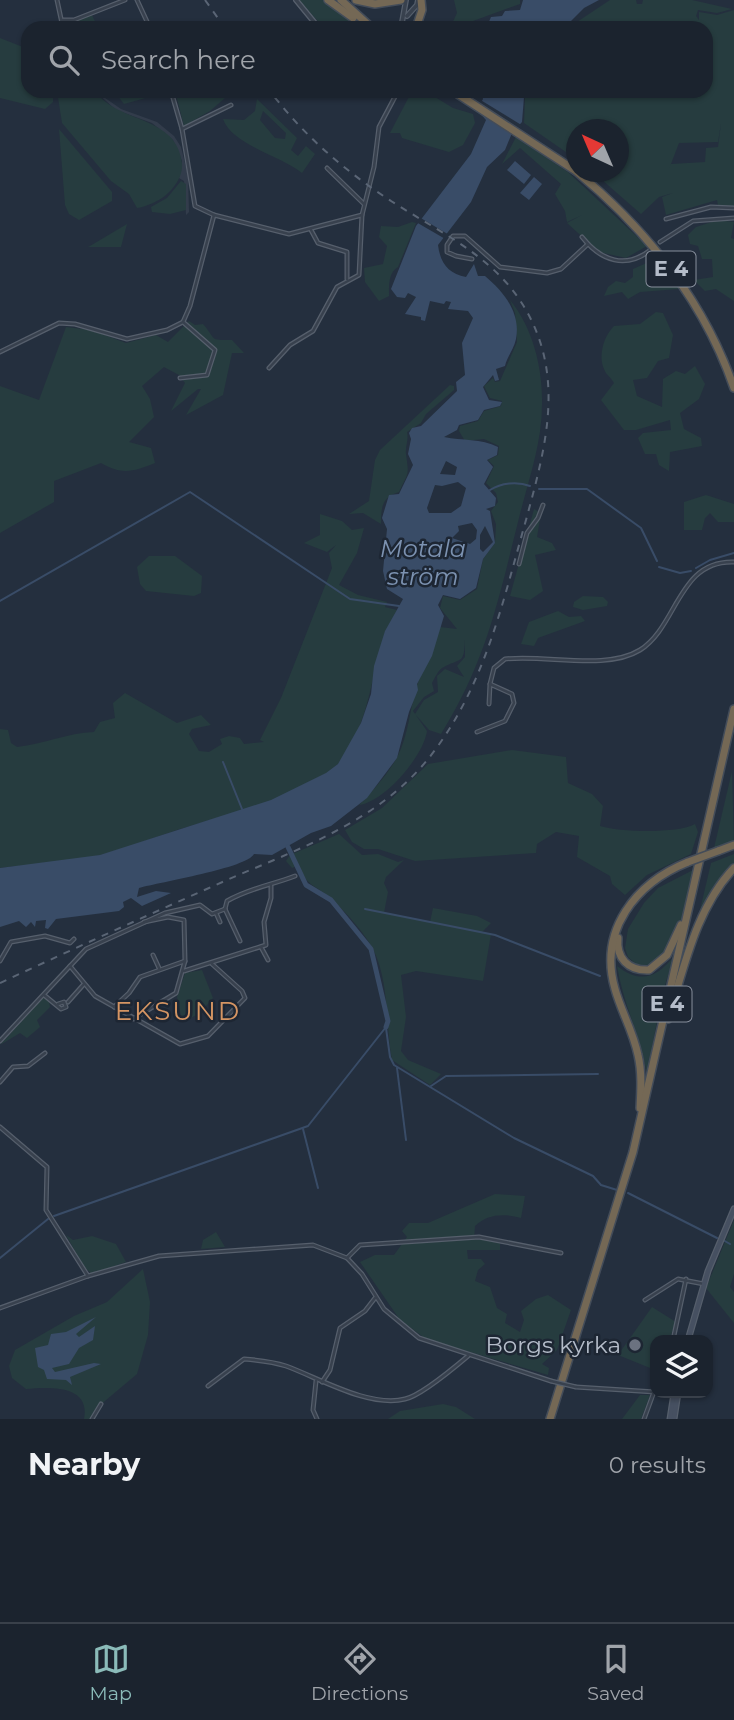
<!DOCTYPE html>
<html lang="en">
<head>
<meta charset="utf-8">
<style>
  :root { --surface:#1b232e; --page:#242b36; --text:#f1f3f6; --muted:#a0a4aa; --line:#39404a; --accent:#8bbbb9 }
  body { margin:0; font-family:Montserrat,sans-serif; background:var(--page); color:var(--text) }
  .controls { position:absolute; right:21px; bottom:21px; display:grid; overflow:hidden; border-radius:14px; box-shadow:0 2px 5px #0004 }
  .controls button { width:63px; height:63px; display:grid; place-items:center; padding:0; border:0; border-bottom:2px solid var(--line); background:var(--surface); color:var(--text); font:35px sans-serif }
  .compass { position:absolute; left:566px; top:119px; width:63px; height:63px; border-radius:50%; background:var(--surface); box-shadow:0 2px 5px #0004; rotate:316deg }
  .list { margin:0; padding:0; list-style:none }
  h2 { display:flex; justify-content:space-between; align-items:center; height:91px; margin:0; padding:0 28px; font-size:30px }
  h2 small { font-size:23px; font-weight:400; color:var(--muted) }
  .icon { flex:none; width:38px; height:38px; fill:none; stroke:currentColor; stroke-width:2; stroke-linecap:round; stroke-linejoin:round }
  .map { position:relative; flex:none; width:734px; height:1419px; overflow:hidden }
  .search { position:absolute; background:var(--surface); box-shadow:0 2px 5px #0004; left:21px; right:21px; top:21px; height:77px; display:flex; align-items:center; gap:18px; box-sizing:border-box; padding:0 24px; border-radius:21px; color:var(--muted); font-size:26px }
  .sheet { height:203px; background:var(--surface) }
  nav { display:flex; justify-content:space-around; align-items:center; box-sizing:border-box; height:98px; border-top:2px solid var(--line); background:var(--surface); font-size:19px; color:var(--muted) }
  nav a { display:grid; justify-items:center; gap:4px }
  nav .on { color:var(--accent) }
  .map>svg:first-child { display:block }
</style>
</head>
<body>
<div class="map">
<svg width="734" height="1419" viewBox="0 0 734 1419">
  <rect width="100%" height="100%" fill="#242f3e"/>
  <path fill="#323c4b" d="M95,91L121,109L157,122L174,136L181,147L188,175L189,212L186,215L184,181L179,178L182,161L173,140L152,123L116,110Z"/>
  <g fill="#263c3f" fill-rule="evenodd">
    <path d="M299,0H323L358,28H324Z"/>
    <path d="M454,0H520V4L473,21L468,28H450L457,13Z"/>
    <path d="M610,0H636L637,4H642L643,0H692L732,9L717,13L698,10L696,16L699,20V12L717,15L734,10V207L718,205L717,200L666,215L662,197L673,193L659,197L641,214L593,172H618V130H576V159L524,123L525,98L521,91H706V28H568ZM721,123L718,147L706,148L705,162L671,164L669,169L679,143L718,142Z"/>
    <path d="M92,15L98,28H77L75,22Z"/>
    <path d="M0,38L28,49V91H53V102L45,109L0,98Z"/>
    <path d="M57,91H95C118,124 178,115 182,164C183,177 173,189 166,195C159,201 145,207 137,208L129,194L111,181L62,123Z"/>
    <path d="M114,91H167V92L124,104Z"/>
    <path d="M175,91H233L210,111L184,126Z"/>
    <path d="M412,91H425L453,108L473,114L475,123L463,145L449,152L402,138L400,133H390Z"/>
    <path d="M257,99L297,138L291,150L298,156L306,146L315,154L302,173C280,155 232,145 223,119L244,120L255,111ZM263,111L286,133L285,139L275,138L260,120Z"/>
    <path d="M59,129L112,192V201L79,220L69,214L65,205Z"/>
    <path d="M516,137L568,172L647,246L626,258L599,252L567,223L582,215L567,222L565,211L555,194L561,184L520,148L502,164Z"/>
    <path d="M181,181L186,184V210L170,214L152,212L151,207L167,198Z"/>
    <path d="M718,220L734,222L731,238L734,239V301L716,289L705,291L694,280L713,277L712,259H702L698,246L690,244L688,235L696,227Z"/>
    <path d="M412,222L416,223L398,267C388,273 389,286 389,296L379,301L365,282L364,268L383,264L387,246L379,237L381,226L398,227Z"/>
    <path d="M127,224L121,247H88L90,246Z"/>
    <path d="M658,258L679,289L640,292L628,299L622,292L604,296L608,287L616,281L625,283L633,277V269Z"/>
    <path d="M510,300C533,328 543,369 542,405C542,442 529,479 520,514C499,597 487,660 441,734L429,730L415,714L424,700L438,692L437,676L445,669L464,677L457,666L465,657V639C464,666 461,657 442,668C437,672 435,678 432,683L434,691L424,697L413,711L427,731C424,755 385,802 359,805C372,792 387,775 396,759C409,737 410,705 418,682C426,664 435,647 440,627L457,629L440,608L443,596L460,600L477,589L483,559L495,543L496,524L491,511L498,502L496,493L486,483L494,466L488,460L498,455L499,446L484,439L465,441L459,431L460,426L478,421L484,411L501,406L502,401L490,398L484,386L493,378L495,382L500,381L517,342L515,313Z"/>
    <path d="M656,312L663,313L673,335L669,358L658,361L647,378L633,380L637,396L662,407L663,379L676,371L685,374L695,366L705,384L699,399L680,413L684,429L701,438L702,446L670,452L669,471L659,465L656,454H645L638,438L643,433L671,430L670,420L636,430H624L601,400L614,383C611,377 606,375 604,369C598,355 604,336 614,326L640,324Z"/>
    <path d="M189,321L195,325L203,324C217,340 208,340 232,340L244,353H232L223,395L186,415L201,389H198L171,411L185,383L179,375L164,367L142,386L150,399L154,417L129,442L151,448L155,463C133,472 122,475 101,463L54,481V502L0,533V386L39,400L66,327L91,330L126,343L156,335L168,342Z"/>
    <path d="M450,385L454,386V390L426,414L421,423L407,432C409,440 405,447 406,454C409,476 409,471 399,492C382,497 381,507 381,524L363,513L349,514L369,501L375,460L380,450Z"/>
    <path d="M706,495L734,504V522H718L710,513L705,518L702,530H684V502Z"/>
    <path d="M534,509L541,513L537,537L552,543L556,550L535,555L543,591L530,600L510,596Z"/>
    <path d="M320,514L342,521L352,530L364,528L357,553L339,585L358,595L387,602L385,607L397,610C369,658 375,719 339,763C312,795 217,817 177,830C152,838 126,849 101,855C68,863 33,864 0,868V729L8,730L11,743L17,747C44,744 67,733 94,732L100,722L115,718L113,703L125,693L177,723L201,715L211,725L192,729L189,734L199,751L209,752L222,744L220,739L229,736L240,738L244,744L264,742L260,740L281,698L332,568L329,553L336,545L327,552L304,543L320,535Z"/>
    <path d="M149,556H175L202,576L201,593L194,596L146,591L140,584L137,567Z"/>
    <path d="M583,596L603,597L608,602L607,606L583,610L573,607L574,602Z"/>
    <path d="M558,611L569,617L581,616L585,621L538,638L534,646L521,644L529,622Z"/>
    <path d="M512,750L566,757L568,783L592,794L603,806L600,826C619,832 677,834 695,824L698,832L691,854L647,875L625,895L612,884L610,876L577,857L579,836L556,832L537,844L536,853L415,861L378,849H364L352,842L345,830L382,808L428,764Z"/>
    <path d="M732,771L734,843L716,849L714,848Z"/>
    <path d="M339,834L362,855L378,854L398,862L404,860L386,877L384,883L388,892L384,913L430,922L433,908L477,916L491,923L482,932L491,934L483,981L416,971L401,975L406,1017L401,1051L408,1060L441,1074L430,1085L392,1060C385,1024 390,983 373,949C364,932 345,911 331,899C314,883 311,890 297,866L292,868L286,861L290,855Z"/>
    <path d="M734,854V864L700,910L711,863Z"/>
    <path d="M695,869C687,902 679,961 639,967L628,957L625,948L628,929L644,903L658,888Z"/>
    <path d="M674,956L662,995L647,1074C640,1036 623,1003 617,966C640,984 657,978 674,956Z"/>
    <path d="M202,970L213,998L199,1014L186,1020L181,1016L177,997L185,973Z"/>
    <path d="M43,998L49,1001L50,1007L37,1020L40,1027L27,1038L20,1033L0,1045Z"/>
    <path d="M495,1194L525,1196L521,1218C504,1213 487,1214 475,1226L474,1239L500,1241V1250H467L468,1259H481L485,1264L478,1270L475,1281L490,1287L497,1308L507,1314L505,1323L520,1332L524,1320L521,1311L536,1299L548,1295L571,1310L557,1350L542,1364L549,1368L548,1375L426,1339L400,1320L360,1262L375,1255H394L407,1237L402,1231L409,1223H428Z"/>
    <path d="M734,1220V1274L730,1287L734,1292V1323L706,1288Z"/>
    <path d="M216,1232L225,1247L201,1249L203,1240Z"/>
    <path d="M66,1235L73,1240L92,1236L116,1244L126,1262L92,1274L84,1267Z"/>
    <path d="M143,1269L150,1302L148,1335L137,1374L99,1406L90,1419H84C91,1384 48,1387 26,1389L12,1378L9,1366L15,1350L74,1316L107,1302Z"/>
    <path d="M652,1307L676,1322L669,1340H655V1370L618,1355Z"/>
    <path d="M640,1395H650L641,1419H622Z"/>
    <path d="M443,1404L456,1407L475,1419H388L400,1411Z"/>
  </g>
  <g fill="#394c67" fill-rule="evenodd">
    <path d="M523,0H599L584,8L564,28H472L476,23L488,24L491,17L502,16L505,11L520,10Z"/>
    <path d="M481,91H519L524,97L522,122L512,133L505,150L487,167L471,202L438,245C440,262 448,274 466,277L474,264L478,276H485C504,292 521,313 516,339C514,349 507,357 505,366L496,369L499,380L495,381L493,375L483,387L489,400L502,402L500,406L484,410L478,420L459,425L457,430L444,437C462,441 481,438 498,447L497,455L487,460L493,467L484,484L496,498L495,506L486,509L490,511L495,543L483,559L476,588L460,599L443,595L438,605L444,616L432,656L417,684L418,690L409,712L397,758L367,798L331,826L311,833L272,855L254,854C247,868 160,882 139,888L137,897L156,891L171,893L142,906L131,898L123,902L124,907L119,911L56,919L48,929L45,928L46,920L36,921L35,927L31,922L26,927L19,921L0,927V868L100,855L271,800L326,773L338,764L361,723L371,694L374,666L385,631L403,599L387,589L383,571L387,529L382,518L389,495L399,494L413,465L408,454L411,439L409,433L412,428L421,426L457,391L456,382L465,375L462,343L473,318L468,311L448,309L451,302L446,301L444,304L430,301L425,321L421,320V317L405,314L416,297L408,293L405,298L397,297L391,289L416,226L471,154L486,120L477,110L483,99ZM446,461L457,467L455,475L440,474ZM458,482L466,488L461,506L451,513H429L427,508L435,485L442,486ZM472,523L477,530L476,539L470,544L452,538L459,531L458,526ZM485,526L493,542L483,552L480,549V535Z"/>
    <path d="M515,161L531,175L524,184L507,170Z"/>
    <path d="M534,177L542,184L529,200L520,193Z"/>
    <path d="M96,1317L76,1334L79,1337L95,1326L93,1340L79,1348L69,1364L52,1368L55,1372L94,1363L101,1364L70,1377L72,1385L66,1380L47,1379L44,1370L38,1367L35,1348L48,1345L51,1334L66,1332Z"/>
  </g>
  <g fill="#242f3e">
    <path d="M479,99L523,126L516,134L474,107Z"/>
    <path d="M419,217L451,236L447,240L416,222Z"/>
  </g>
  <g fill="none" stroke-linecap="round" stroke-linejoin="round">
    <g stroke="#394c67" stroke-width="2">
      <path d="M539,489H587L641,528L657,561"/>
      <path d="M490,490C501,483 517,481 530,486"/>
      <path d="M659,567L680,573L691,571"/>
      <path d="M696,568L710,560L734,553"/>
      <path d="M0,601L190,492L350,599L399,606"/>
      <path d="M223,762L242,809"/>
      <path d="M365,909L495,935L600,976"/>
      <path d="M386,1028L390,1057L394,1065L514,1138L593,1176L601,1185L617,1190"/>
      <path d="M397,1068L406,1140"/>
      <path d="M431,1086L446,1076L598,1074"/>
      <path d="M303,1129L318,1188"/>
      <path d="M628,1193L717,1238"/>
      <path d="M54,1216L308,1126L386,1027"/>
      <path d="M723,1240L730,1244"/>
      <path d="M0,1258L48,1219"/>
    </g>
    <path stroke="#394c67" stroke-width="5" d="M288,847L306,885L331,900L371,949L388,1021L386,1027"/>
    <defs>
      <g id="minor">
        <path d="M57,0L63,28"/>
        <path d="M137,0L150,28"/>
        <path d="M63,20H74L125,0"/>
        <path d="M171,91L182,129L195,206L214,215"/>
        <path d="M182,129L231,105"/>
        <path d="M327,168L364,204"/>
        <path d="M666,219L711,207L734,208"/>
        <path d="M311,230L318,243L347,252V279"/>
        <path d="M582,237C601,261 626,270 652,249"/>
        <path d="M660,242L693,221L734,218"/>
        <path d="M472,259L456,256L447,252V245L453,236H465L500,267L547,273L561,269L588,244"/>
        <path d="M0,352L59,323L75,324L127,339L167,330L183,322L190,306L214,215L289,234L362,215"/>
        <path d="M269,368L290,345L313,331L337,287L359,275L362,215L374,167L379,127L398,91"/>
        <path d="M180,378L207,375L215,350L183,322"/>
        <path d="M519,564L527,533L538,518L543,505"/>
        <path d="M490,684L494,668L505,659C545,654 606,671 640,650C678,626 678,560 734,562"/>
        <path d="M477,732L505,721L514,703L512,694L490,684L489,704"/>
        <path d="M225,909L227,901C249,888 272,885 295,876"/>
        <path d="M225,909L240,941"/>
        <path d="M216,913L220,922"/>
        <path d="M261,947L268,960"/>
        <path d="M153,955L159,968"/>
        <path d="M0,961L11,942L45,936L70,943L74,939"/>
        <path d="M70,966L95,996L180,1044L208,1036L245,998L242,991L212,964"/>
        <path d="M184,971L266,945L264,922L271,898V886"/>
        <path d="M44,995L61,1009L66,1007L64,1002L58,1004"/>
        <path d="M68,1002L84,984"/>
        <path d="M114,1007L129,993L140,977L185,961"/>
        <path d="M133,1019L176,993L185,961L184,920L168,917L144,922"/>
        <path d="M0,1041L86,949L165,913L200,905L212,914L225,909"/>
        <path d="M0,1082L13,1067L28,1066L45,1053"/>
        <path d="M0,1127L47,1167L46,1210L88,1276"/>
        <path d="M347,1258L360,1245L479,1237L561,1253"/>
        <path d="M645,1300L678,1279L704,1284"/>
        <path d="M0,1308L88,1276L159,1256L313,1245L347,1258L362,1274L384,1309L419,1338L551,1381"/>
        <path d="M673,1340L686,1279"/>
        <path d="M316,1381L313,1410L317,1419"/>
        <path d="M322,1382L330,1370L340,1328L365,1311L375,1298"/>
        <path d="M208,1386L244,1359C257,1360 274,1362 286,1366C319,1378 369,1408 405,1399C420,1396 455,1367 468,1356"/>
        <path d="M576,1387L655,1392"/>
        <path d="M659,1393L673,1396"/>
        <path d="M92,1419L101,1404"/>
        <path d="M644,1419L655,1389"/>
      </g>
      <g id="tertiary">
        <path d="M296,0L319,28"/>
        <path d="M407,16L417,5L418,0"/>
        <path d="M401,28L406,0"/>
      </g>
      <g id="secondary">
        <path d="M688,1340L708,1271L734,1209"/>
        <path d="M670,1419L674,1393"/>
        <path d="M674,1419L678,1393"/>
      </g>
      <g id="motorway">
        <path d="M328,0L353,18"/>
        <path d="M341,0L372,28"/>
        <path d="M356,0L375,4L401,0"/>
        <path d="M416,28L422,10L421,0"/>
        <path d="M453,91L576,171"/>
        <path d="M577,172C647,230 704,301 734,388"/>
        <path d="M718,851L734,845"/>
        <path d="M618,938C616,958 628,971 649,970L667,955L681,925"/>
        <path d="M668,1019C684,968 696,908 734,868"/>
        <path d="M640,1108C641,1090 642,1072 638,1055C633,1031 621,1011 615,989C598,930 636,883 688,862"/>
        <path d="M550,1419L633,1152L734,709"/>
      </g>
    </defs>
    <use href="#minor" stroke="#565f6c" stroke-width="5"/>
    <use href="#tertiary" stroke="#565f6c" stroke-width="6"/>
    <use href="#secondary" stroke="#565f6c" stroke-width="7"/>
    <use href="#motorway" stroke="#434c59" stroke-width="10"/>
    <use href="#minor" stroke="#38414e" stroke-width="2.5"/>
    <use href="#tertiary" stroke="#38414e" stroke-width="3.5"/>
    <use href="#secondary" stroke="#465061" stroke-width="4.5"/>
    <use href="#motorway" stroke="#746855" stroke-width="7"/>
    <g stroke="#5a6575" stroke-width="2" stroke-dasharray="7 7" stroke-linecap="butt">
      <path d="M205,0L225,28"/>
      <path d="M0,983C69,951 139,919 209,888C290,851 380,825 435,750C486,681 503,601 526,520C546,446 566,375 523,305C492,255 439,232 391,201C345,171 303,135 270,91"/>
    </g>
    <defs>
      <path id="minor-bridge" d="M551,1381L576,1387"/>
      <path id="motorway-bridge" d="M688,862L718,851"/>
    </defs>
    <use href="#minor-bridge" stroke="#565f6c" stroke-width="5" stroke-linecap="butt"/>
    <use href="#motorway-bridge" stroke="#434c59" stroke-width="10" stroke-linecap="butt"/>
    <use href="#minor-bridge" stroke="#38414e" stroke-width="2.5"/>
    <use href="#motorway-bridge" stroke="#746855" stroke-width="7"/>
  </g>
  <circle fill="#6b7280" stroke="#1d2633" stroke-width="2.5" cx="635" cy="1345" r="7"/>
  <g text-anchor="middle" stroke-width="5" stroke-linejoin="round" paint-order="stroke">
    <g fill="#1d2633" stroke="#878f9c" stroke-width="2">
      <rect x="646.5" y="251.5" width="49" height="35" rx="5"/>
      <rect x="642.5" y="986.5" width="49" height="35" rx="5"/>
    </g>
    <g font-size="21" font-weight="bold" fill="#b4bcc9">
      <text x="671" y="276">E 4</text>
      <text x="667" y="1011">E 4</text>
    </g>
    <g font-size="23" fill="#b4bcc9" stroke="#1d2633" text-anchor="end">
      <text x="621" y="1353">Borgs kyrka</text>
    </g>
    <g font-size="24" font-style="italic" fill="#7c92b1" stroke="#1d2633">
      <text x="423" y="557">Motala<tspan x="423" dy="28">ström</tspan></text>
    </g>
    <g font-size="26" letter-spacing="2" fill="#d59563" stroke="#1d2633">
      <text x="178" y="1020">EKSUND</text>
    </g>
  </g>
</svg>
<div class="controls">
<button><svg class="icon" aria-label="layers" viewBox="0 0 24 24"><path d="M12 4l9 5-9 5-9-5zM3 14l9 5 9-5"/></svg></button>
</div>
<svg class="compass" viewBox="-18 -18 36 36"><path d="M0-13l5 13h-10z" fill="#e53935"/><path d="M0 13l5-13h-10z" fill="#a0a4aa"/></svg>
<div class="search"><svg class="icon" aria-label="search" viewBox="0 0 24 24"><circle cx="10" cy="10" r="6"/><path d="M15 15l6 6"/></svg>Search here</div>
</div>
<section class="sheet">
<h2>Nearby<small>0 results</small></h2>
<ul class="list">
</ul>
</section>
<nav>
<a class="on"><svg class="icon" aria-label="map" viewBox="0 0 24 24"><path d="M3 6l6-2 6 2 6-2v14l-6 2-6-2-6 2zM9 4v14M15 6v14"/></svg>Map</a>
<a><svg class="icon" aria-label="directions" viewBox="0 0 24 24"><path d="M12 3l9 9-9 9-9-9zM9 14v-3h6M13 9l2 2-2 2"/></svg>Directions</a>
<a><svg class="icon" aria-label="saved" viewBox="0 0 24 24"><path d="M7 4h10v16l-5-4-5 4z"/></svg>Saved</a>
</nav>
</body>
</html>
